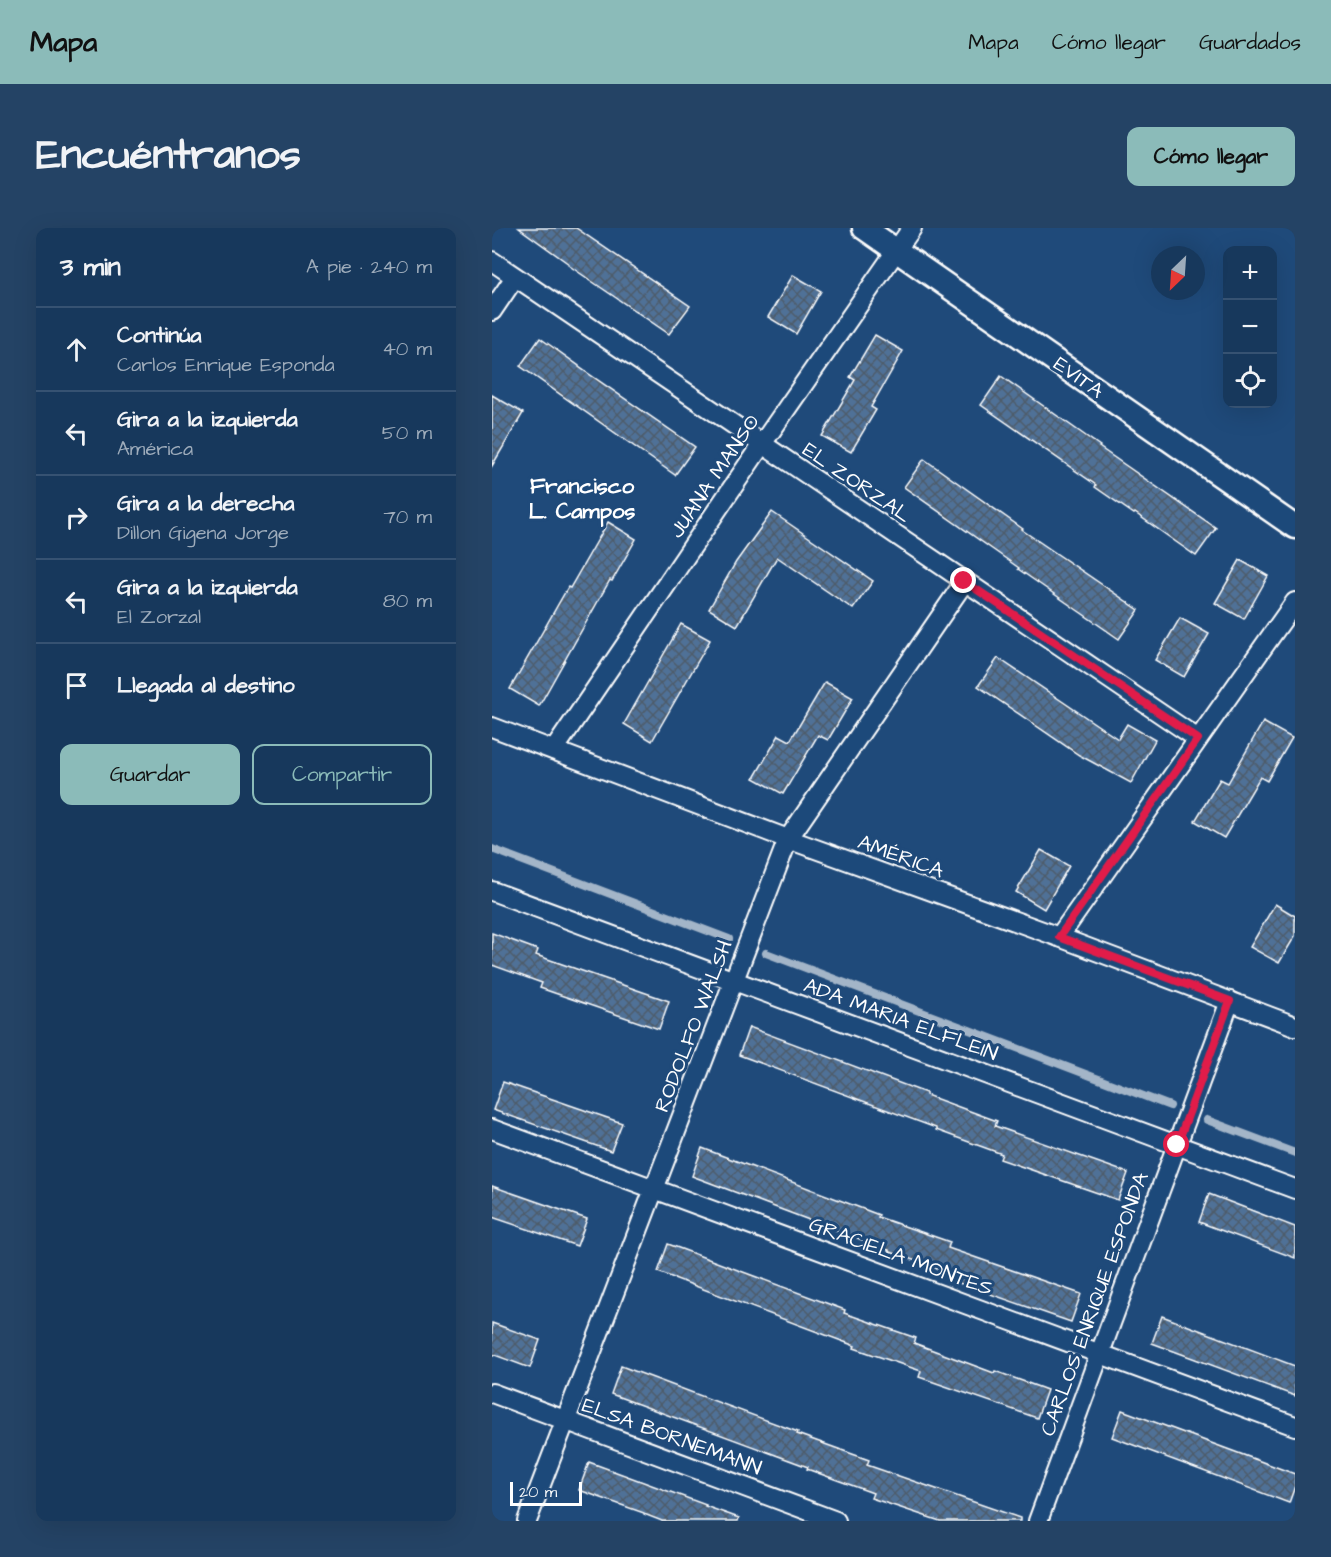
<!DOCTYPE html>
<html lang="es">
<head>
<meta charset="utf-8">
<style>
  :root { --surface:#17385c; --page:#244365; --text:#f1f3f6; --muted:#9eacbb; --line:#365272; --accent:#8bbbb9 }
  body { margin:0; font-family:"Architects Daughter",sans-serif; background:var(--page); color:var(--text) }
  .controls { position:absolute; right:18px; top:18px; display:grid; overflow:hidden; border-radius:12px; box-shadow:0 6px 24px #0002 }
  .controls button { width:54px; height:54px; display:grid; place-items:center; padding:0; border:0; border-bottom:2px solid var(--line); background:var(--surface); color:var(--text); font:30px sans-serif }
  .compass { position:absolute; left:659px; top:18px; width:54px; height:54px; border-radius:50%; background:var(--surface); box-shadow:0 6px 24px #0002; rotate:205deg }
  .scale { position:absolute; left:18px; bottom:15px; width:72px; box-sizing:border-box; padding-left:6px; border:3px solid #fff; border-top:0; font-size:16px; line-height:21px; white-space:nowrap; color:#fff; -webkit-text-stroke:4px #1f4a7a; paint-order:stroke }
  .stop { position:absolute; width:18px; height:18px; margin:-14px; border:4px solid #e11d48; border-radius:50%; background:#fff }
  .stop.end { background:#e11d48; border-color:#fff; box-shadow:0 2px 6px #0008 }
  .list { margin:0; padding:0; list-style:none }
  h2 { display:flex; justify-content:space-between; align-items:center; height:78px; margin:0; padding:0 24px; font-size:26px }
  h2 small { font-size:20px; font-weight:400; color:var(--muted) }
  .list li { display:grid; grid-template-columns:39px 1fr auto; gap:18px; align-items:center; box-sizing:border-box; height:84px; padding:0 24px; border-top:2px solid var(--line) }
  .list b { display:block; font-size:22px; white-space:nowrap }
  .list p { margin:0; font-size:20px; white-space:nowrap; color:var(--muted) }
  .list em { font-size:20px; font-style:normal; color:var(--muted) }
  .actions { display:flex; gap:12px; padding:18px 24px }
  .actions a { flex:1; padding:14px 0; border:2px solid var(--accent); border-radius:12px; text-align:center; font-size:21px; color:var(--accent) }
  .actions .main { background:var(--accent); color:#111 }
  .icon { flex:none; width:33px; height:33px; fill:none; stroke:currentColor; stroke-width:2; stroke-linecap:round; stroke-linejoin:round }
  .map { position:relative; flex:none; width:803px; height:1293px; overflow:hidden; border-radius:12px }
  header { display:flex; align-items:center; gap:36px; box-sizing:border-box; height:84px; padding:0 30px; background:var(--accent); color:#111 }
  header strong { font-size:28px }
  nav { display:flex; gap:33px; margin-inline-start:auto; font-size:21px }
  .intro { display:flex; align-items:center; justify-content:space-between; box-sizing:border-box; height:144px; padding:0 36px }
  h1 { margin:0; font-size:42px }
  .button { padding:15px 27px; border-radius:12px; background:var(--accent); color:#111; font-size:21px; font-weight:700 }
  main { display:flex; gap:36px; padding:0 36px }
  aside { flex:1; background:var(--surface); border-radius:12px; box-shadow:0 6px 24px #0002 }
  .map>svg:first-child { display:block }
</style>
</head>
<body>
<header>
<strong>Mapa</strong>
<nav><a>Mapa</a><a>Cómo llegar</a><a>Guardados</a></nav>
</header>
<div class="intro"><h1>Encuéntranos</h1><a class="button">Cómo llegar</a></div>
<main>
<aside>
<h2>3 min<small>A pie · 240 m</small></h2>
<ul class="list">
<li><svg class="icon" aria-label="ahead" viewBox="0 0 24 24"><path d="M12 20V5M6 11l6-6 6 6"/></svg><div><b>Continúa</b><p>Carlos Enrique Esponda</p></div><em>40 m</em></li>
<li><svg class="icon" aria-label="left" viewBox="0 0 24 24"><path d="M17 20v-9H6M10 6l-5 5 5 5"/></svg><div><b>Gira a la izquierda</b><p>América</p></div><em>50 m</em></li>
<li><svg class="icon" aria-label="right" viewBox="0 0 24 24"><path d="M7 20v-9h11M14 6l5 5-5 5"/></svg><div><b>Gira a la derecha</b><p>Dillon Gigena Jorge</p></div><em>70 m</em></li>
<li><svg class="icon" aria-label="left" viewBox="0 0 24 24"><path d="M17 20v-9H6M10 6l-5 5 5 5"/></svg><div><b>Gira a la izquierda</b><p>El Zorzal</p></div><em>80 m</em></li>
<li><svg class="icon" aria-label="arrive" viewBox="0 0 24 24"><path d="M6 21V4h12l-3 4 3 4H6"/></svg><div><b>Llegada al destino</b></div></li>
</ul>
<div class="actions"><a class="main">Guardar</a><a>Compartir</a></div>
</aside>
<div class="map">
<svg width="803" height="1293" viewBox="0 0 803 1293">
  <defs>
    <pattern id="building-cross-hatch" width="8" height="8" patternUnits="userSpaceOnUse" patternTransform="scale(1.5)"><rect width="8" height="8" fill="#507197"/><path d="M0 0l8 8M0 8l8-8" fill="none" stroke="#4e5b6a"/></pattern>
  </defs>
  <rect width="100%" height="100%" fill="#1f4a7a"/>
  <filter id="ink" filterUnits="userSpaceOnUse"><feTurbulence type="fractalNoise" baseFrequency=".0167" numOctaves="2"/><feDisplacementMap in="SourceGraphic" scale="12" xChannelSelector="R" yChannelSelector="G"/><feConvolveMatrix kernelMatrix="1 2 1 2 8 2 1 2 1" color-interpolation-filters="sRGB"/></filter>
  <g filter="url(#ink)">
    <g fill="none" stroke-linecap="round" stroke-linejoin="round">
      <g stroke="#a3b5c8" stroke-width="8">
        <path d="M0,621L237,711"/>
        <path d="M274,725L678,878"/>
        <path d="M715,892L803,925"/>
      </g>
    </g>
    <g fill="url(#building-cross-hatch)" stroke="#fff" stroke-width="1.5">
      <path d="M27,0H84L198,78L177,106L76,37L77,36Z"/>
      <path d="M301,47L329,63L304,106L276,89Z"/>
      <path d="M383,107L411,123L379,179L384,182L359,224L330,208L363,152L358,149Z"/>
      <path d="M48,110L87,138V139L203,219L183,247L28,138Z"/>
      <path d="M509,148L608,218L607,219L724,300L704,328L643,285L642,286L603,259L604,257L489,177Z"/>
      <path d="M0,167L31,185L0,238Z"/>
      <path d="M432,231L531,301L530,302L647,382L627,411L526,341L527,340L412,259Z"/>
      <path d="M280,284L381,353L361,381L285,329L245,398L217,381L244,334Z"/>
      <path d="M116,294L144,311L120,353L118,352L47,478L18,461L76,359L78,360Z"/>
      <path d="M748,332L776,348L752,391L723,375Z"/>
      <path d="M688,390L717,406L692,449L663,432Z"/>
      <path d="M189,396L218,412L160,513L132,496Z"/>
      <path d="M506,430L626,511L635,496L663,512L639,555L587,527L486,458Z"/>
      <path d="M333,454L361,470L336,512L326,507L291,566L262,550L287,507L298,513Z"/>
      <path d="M771,494L800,510L775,553L768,549L732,610L703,593L728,551L736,555Z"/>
      <path d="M549,622L577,638L552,681L524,664Z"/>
      <path d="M783,676L803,688V708L787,735L758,719Z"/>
      <path d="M0,705L46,722L44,727L177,773L167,801L48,760L50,755L0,737Z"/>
      <path d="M257,799L434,865V867L505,893L503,898L636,945L626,972L508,931L510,926L444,902V900L247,827Z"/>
      <path d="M11,854L130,895L119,923L1,882Z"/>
      <path d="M210,920L387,987L386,989L458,1014L456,1020L589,1066L579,1094L461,1053L463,1047L396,1023L397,1022L200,948Z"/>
      <path d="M0,958L95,991L85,1018L0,989Z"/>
      <path d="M717,966L803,999V1030L707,994Z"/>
      <path d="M176,1016L353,1082L352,1085L424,1110L422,1115L502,1145L503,1143L555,1162L545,1190L427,1149L429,1143L362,1120L363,1118L166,1044Z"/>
      <path d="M670,1088L803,1138V1168L660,1115Z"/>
      <path d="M0,1095L48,1112L38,1140L0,1126Z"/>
      <path d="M129,1138L306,1204L305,1206L377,1232L375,1237L528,1290V1293H448L379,1270L381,1265L315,1241L316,1239L119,1166Z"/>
      <path d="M630,1182L803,1246V1258L797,1275L620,1209Z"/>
      <path d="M97,1234L214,1277L213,1278L247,1290L246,1293H170L152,1286V1285L87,1262Z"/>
    </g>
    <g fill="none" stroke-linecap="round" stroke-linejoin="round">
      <defs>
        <g id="minor">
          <path d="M0,33L706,511"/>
          <path d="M0,83L23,49"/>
          <path d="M0,499L296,611L567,709L803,798"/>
          <path d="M62,522L270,216L420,0"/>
          <path d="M0,663L803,961"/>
          <path d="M567,709L803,374"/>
          <path d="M0,901L803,1198"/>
          <path d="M0,1165L344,1293"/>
          <path d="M35,1293L296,611L473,353"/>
          <path d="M546,1293L738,773"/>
        </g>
        <path id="tertiary" d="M372,0L803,299"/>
      </defs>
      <use href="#minor" stroke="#fff" stroke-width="22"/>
      <use href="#tertiary" stroke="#fff" stroke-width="27"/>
      <use href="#minor" stroke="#1f4a7a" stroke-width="18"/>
      <use href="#tertiary" stroke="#1f4a7a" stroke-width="22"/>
    </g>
  </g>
  <g fill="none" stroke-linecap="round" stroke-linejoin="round" filter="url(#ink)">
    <path stroke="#e11d48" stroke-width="8" d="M472,353L706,511L567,709L738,773L685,917"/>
  </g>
  <g text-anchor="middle" stroke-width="6" stroke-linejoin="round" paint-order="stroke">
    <g font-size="21" fill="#fff" stroke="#1f4a7a">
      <text transform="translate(587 149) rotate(35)" y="7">EVITA</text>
      <text transform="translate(222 248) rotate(-56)" y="7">JUANA MANSO</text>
      <text transform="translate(365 254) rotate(34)" y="7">EL ZORZAL</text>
      <text transform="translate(409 628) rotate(20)" y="7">AMÉRICA</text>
      <text transform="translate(409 791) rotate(20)" y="7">ADA MARIA ELFLEIN</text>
      <text transform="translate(201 798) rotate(-69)" y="7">RODOLFO WALSH</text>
      <text transform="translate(409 1028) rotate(20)" y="7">GRACIELA MONTES</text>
      <text transform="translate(602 1076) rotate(-70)" y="7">CARLOS ENRIQUE ESPONDA</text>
      <text transform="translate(180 1208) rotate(20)" y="7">ELSA BORNEMANN</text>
    </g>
    <g font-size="22" font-weight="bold" fill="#fff" stroke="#1f4a7a">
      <text x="90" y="265">Francisco<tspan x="90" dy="25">L. Campos</tspan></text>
    </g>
  </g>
</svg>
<div class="controls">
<button>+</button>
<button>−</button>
<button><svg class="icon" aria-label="locate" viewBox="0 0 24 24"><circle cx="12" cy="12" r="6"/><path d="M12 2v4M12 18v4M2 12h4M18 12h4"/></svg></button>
</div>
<svg class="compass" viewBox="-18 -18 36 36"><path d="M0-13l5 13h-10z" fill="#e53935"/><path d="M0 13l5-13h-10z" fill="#9eacbb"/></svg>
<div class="scale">20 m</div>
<div class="stop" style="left:685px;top:917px"></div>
<div class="stop end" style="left:472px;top:353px"></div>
</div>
</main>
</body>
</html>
